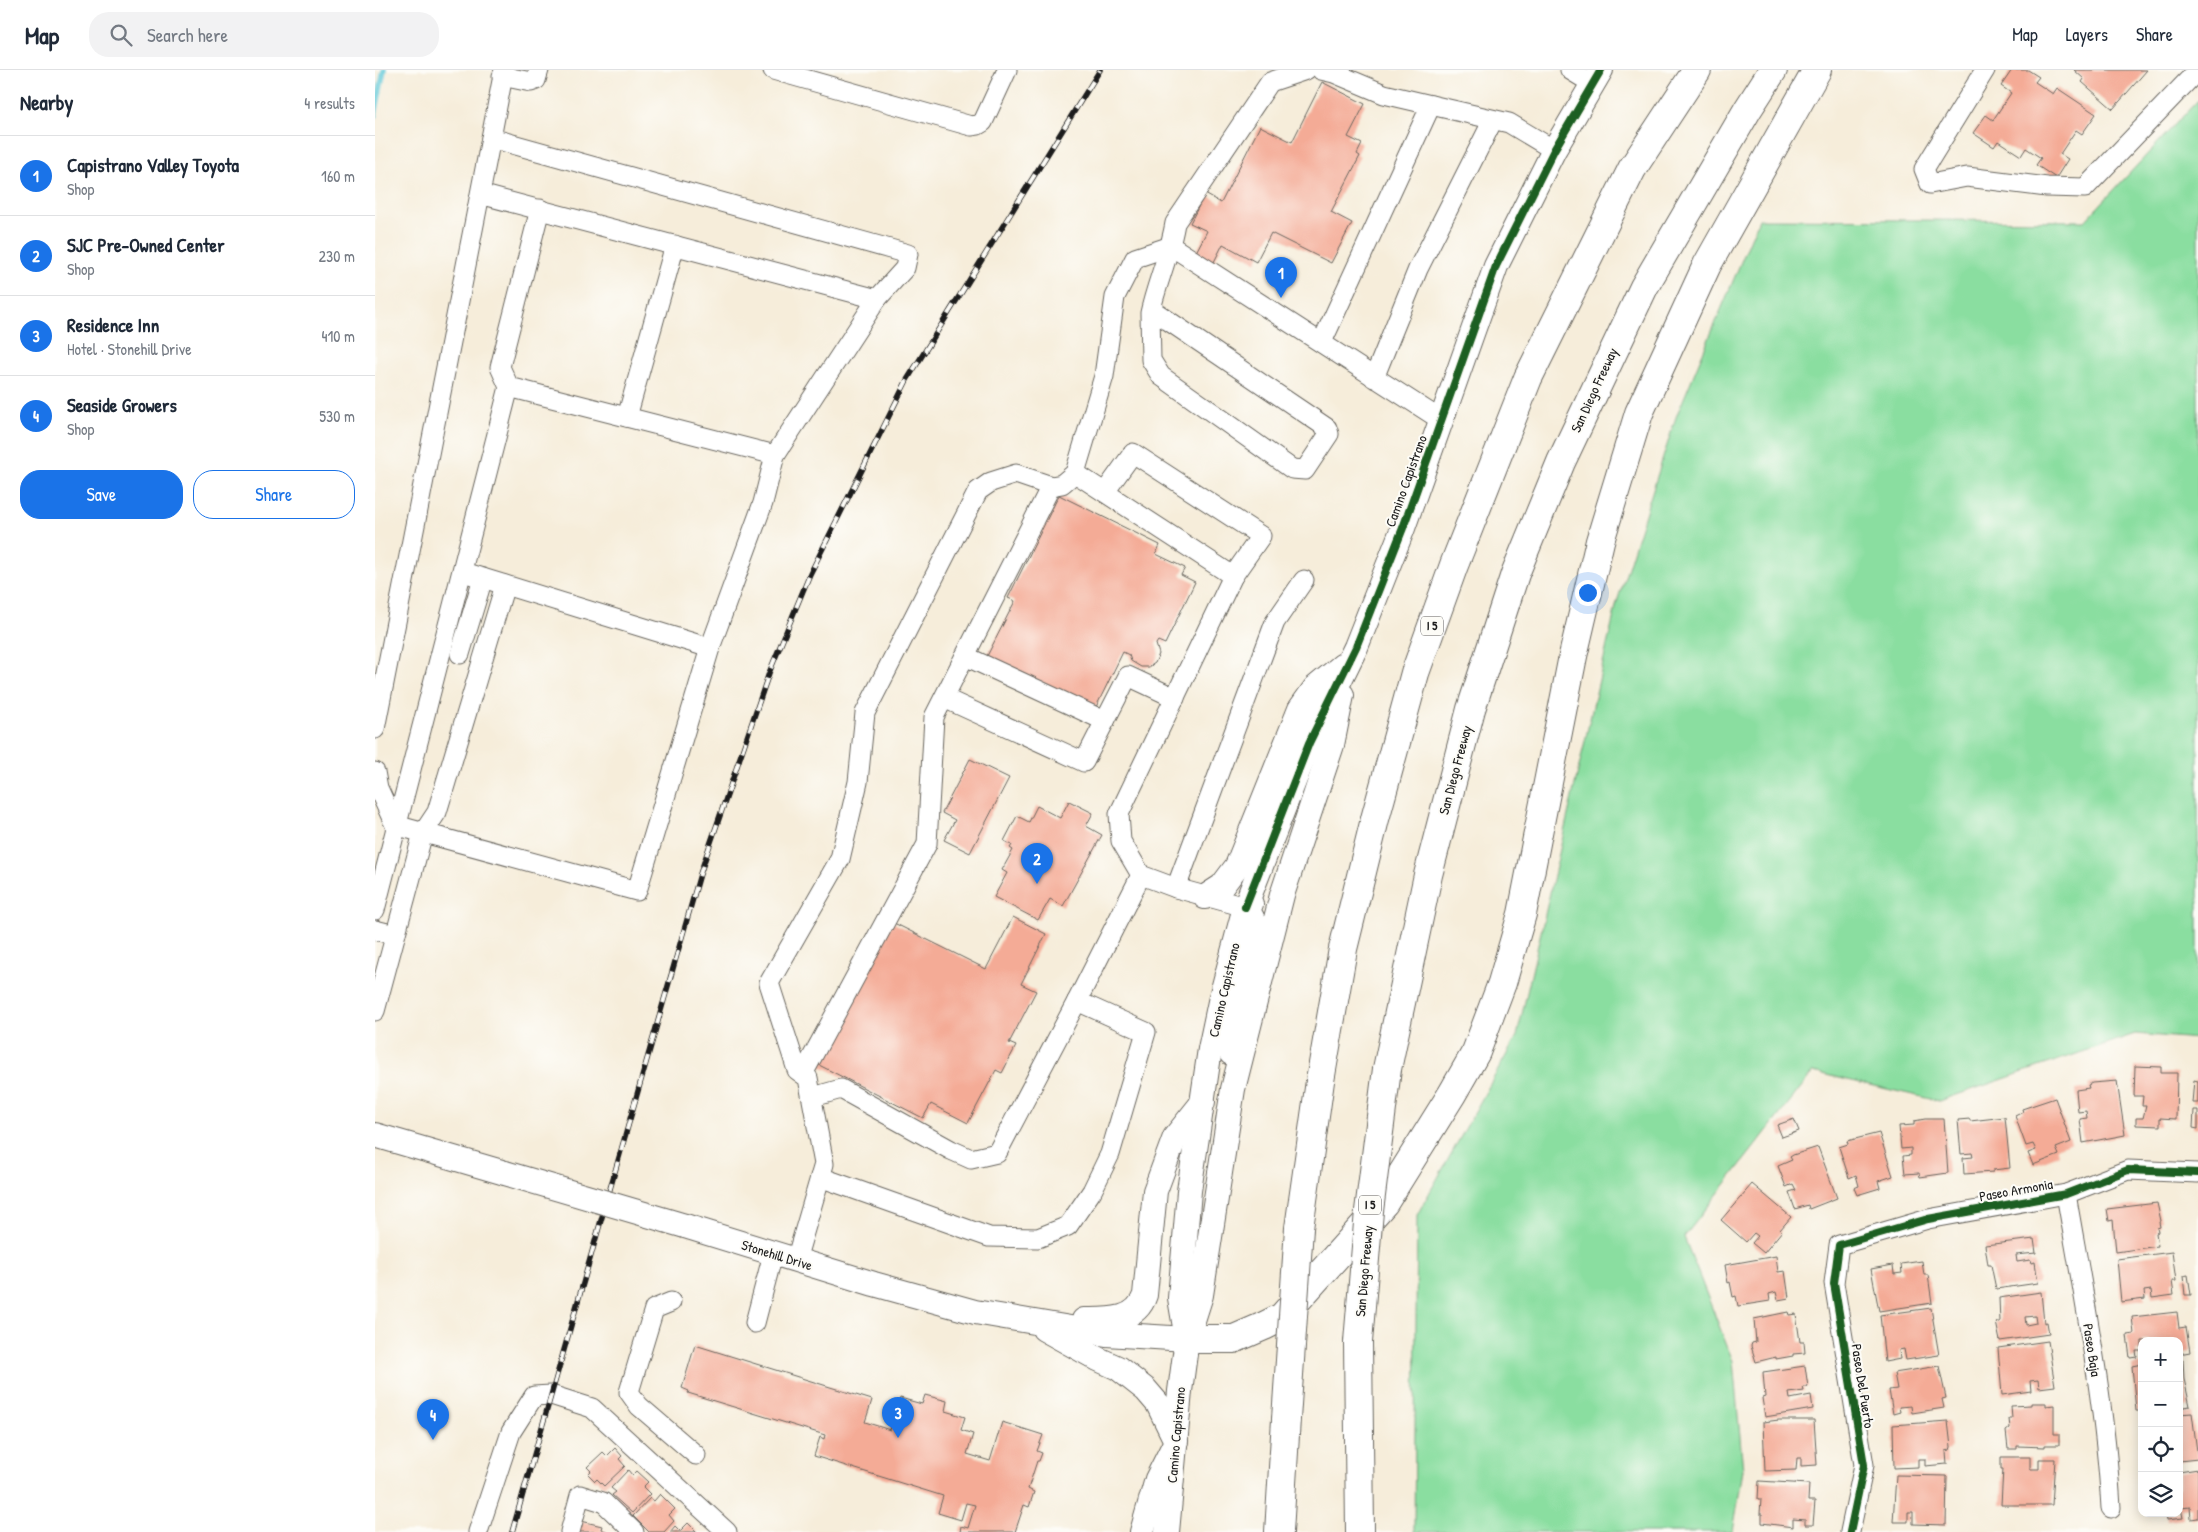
<!DOCTYPE html>
<html lang="en">
<head>
<meta charset="utf-8">
<style>
  :root { --surface:#fff; --page:#f2f2f3; --text:#1f2937; --muted:#747a83; --line:#e0e1e3; --accent:#1a73e8 }
  body { margin:0; font-family:"Patrick Hand",sans-serif; background:var(--page); color:var(--text) }
  .controls { position:absolute; right:15px; bottom:15px; display:grid; overflow:hidden; border-radius:10px; box-shadow:0 2px 12px #0003 }
  .controls button { width:45px; height:45px; display:grid; place-items:center; padding:0; border:0; border-bottom:1px solid var(--line); background:var(--surface); color:var(--text); font:25px sans-serif }
  .you { position:absolute; left:1212px; top:522px; width:18px; height:18px; margin:-12px; border:4px solid #fff; border-radius:50%; background:#1a73e8; box-shadow:0 0 0 8px #1a73e833 }
  .badge { display:grid; place-items:center; width:32px; height:32px; border-radius:50%; background:var(--accent); color:#fff; font-size:16px; font-weight:700 }
  .pin { position:absolute; translate:-50% -41px; filter:drop-shadow(0 1px 2px #0008) }
  .pin::after { content:''; position:absolute; top:26px; width:18px; height:15px; background:inherit; clip-path:polygon(0 0,100% 0,50% 100%) }
  .list { margin:0; padding:0; list-style:none }
  h2 { display:flex; justify-content:space-between; align-items:center; height:65px; margin:0; padding:0 20px; font-size:21px }
  h2 small { font-size:16px; font-weight:400; color:var(--muted) }
  .list li { display:grid; grid-template-columns:32px 1fr auto; gap:15px; align-items:center; box-sizing:border-box; height:80px; padding:0 20px; border-top:1px solid var(--line) }
  .list b { display:block; font-size:19px; white-space:nowrap }
  .list p { margin:0; font-size:16px; white-space:nowrap; color:var(--muted) }
  .list em { font-size:16px; font-style:normal; color:var(--muted) }
  .actions { display:flex; gap:10px; padding:15px 20px }
  .actions a { flex:1; padding:11px 0; border:1px solid var(--accent); border-radius:20px; text-align:center; font-size:18px; color:var(--accent) }
  .actions .main { background:var(--accent); color:#fff }
  .icon { flex:none; width:28px; height:28px; fill:none; stroke:currentColor; stroke-width:2; stroke-linecap:round; stroke-linejoin:round }
  .map { position:relative; flex:none; width:1823px; height:1462px; overflow:hidden }
  header { display:flex; align-items:center; gap:30px; box-sizing:border-box; height:70px; padding:0 25px; background:var(--surface); border-bottom:1px solid var(--line) }
  header strong { font-size:24px }
  nav { display:flex; gap:28px; margin-inline-start:auto; font-size:18px }
  .search { width:350px; height:45px; background:var(--page); display:flex; align-items:center; gap:12px; box-sizing:border-box; padding:0 18px; border-radius:20px; color:var(--muted); font-size:19px }
  main { display:flex }
  aside { flex:1; background:var(--surface) }
  .map>svg:first-child { display:block }
</style>
</head>
<body>
<header>
<strong>Map</strong>
<div class="search"><svg class="icon" aria-label="search" viewBox="0 0 24 24"><circle cx="10" cy="10" r="6"/><path d="M15 15l6 6"/></svg>Search here</div>
<nav><a>Map</a><a>Layers</a><a>Share</a></nav>
</header>
<main>
<aside>
<h2>Nearby<small>4 results</small></h2>
<ul class="list">
<li><span class="badge">1</span><div><b>Capistrano Valley Toyota</b><p>Shop</p></div><em>160 m</em></li>
<li><span class="badge">2</span><div><b>SJC Pre-Owned Center</b><p>Shop</p></div><em>230 m</em></li>
<li><span class="badge">3</span><div><b>Residence Inn</b><p>Hotel · Stonehill Drive</p></div><em>410 m</em></li>
<li><span class="badge">4</span><div><b>Seaside Growers</b><p>Shop</p></div><em>530 m</em></li>
</ul>
<div class="actions"><a class="main">Save</a><a>Share</a></div>
</aside>
<div class="map">
<svg width="1823" height="1462" viewBox="0 0 1823 1462">
  <rect width="100%" height="100%" fill="#fdfcf7"/>
  <filter id="ink" filterUnits="userSpaceOnUse"><feTurbulence type="fractalNoise" baseFrequency=".02" numOctaves="2"/><feDisplacementMap in="SourceGraphic" scale="10" xChannelSelector="R" yChannelSelector="G"/><feConvolveMatrix kernelMatrix="1 2 1 2 8 2 1 2 1" color-interpolation-filters="sRGB"/></filter>
  <filter id="wash" filterUnits="userSpaceOnUse"><feTurbulence type="fractalNoise" baseFrequency=".0096" numOctaves="4" result="noise"/><feDisplacementMap in="SourceGraphic" scale="20" xChannelSelector="R" yChannelSelector="G"/><feGaussianBlur stdDeviation="1.12" result="paint"/><feColorMatrix in="noise" values="0 0 0 0 0 0 0 0 0 0 0 0 0 0 0 0 0 1.4 0 .05"/><feComposite in="paint" operator="in"/></filter>
  <g filter="url(#wash)">
    <rect width="100%" height="100%" fill="#f6edda"/>
    <path fill="#8adea0" stroke="#537d5e" d="M1823,30V969L1760,964L1564,1031L1438,1002L1309,1167L1358,1291L1368,1400L1358,1462H1039L1042,1145L1142,966L1242,532L1301,347L1384,149L1710,151Z"/>
    <g fill="none" stroke-linecap="round" stroke-linejoin="round">
      <path stroke="#5dc8d8" stroke-width="5.5" d="M0,45L9,0"/>
    </g>
    <g id="blocks">
      <g fill="#f4ab96" fill-rule="evenodd">
        <path d="M1637,0H1653L1664,7L1660,12L1678,24L1682,18L1721,44L1707,64L1701,60L1685,84L1693,89L1681,108L1661,95L1666,88L1651,78L1646,86L1623,71L1619,77L1598,63L1611,45L1618,50L1636,23L1626,16Z"/>
        <path d="M1699,0H1772L1738,39L1707,12L1709,9Z"/>
        <path d="M947,12L990,34L973,67L987,74L982,84L985,86L956,142L977,153L956,193L896,163L881,192L848,174L838,194L820,184L832,161L815,153L830,124L846,133L885,56L917,72Z"/>
        <path d="M684,425L785,475L781,484L810,498L806,505L820,512L790,574L783,571L781,574L784,584L780,593L774,597H766L756,591L754,585L748,582L721,637L611,588L640,531L633,528Z"/>
        <path d="M595,689L634,708L595,783L569,770L580,750L567,743Z"/>
        <path d="M694,731L718,743L711,756L727,765L688,836L675,829L663,850L619,827L632,803L627,800L638,780L635,778L637,775L629,771L642,746L654,752L662,736L685,748Z"/>
        <path d="M638,847L671,864L646,914L661,921L634,973L641,976L627,1003L621,1000L593,1053L556,1034L548,1048L444,995L517,852L611,899Z"/>
        <path d="M1760,996L1786,997V1003H1802L1801,1049L1785,1048V1056L1761,1055V1048H1768L1771,1036H1767L1768,1026H1759Z"/>
        <path d="M1819,1010L1823,1011V1033H1817Z"/>
        <path d="M1742,1011L1750,1065L1708,1073L1705,1049L1712,1048L1711,1041L1703,1042L1701,1020L1714,1018L1713,1015L1717,1013Z"/>
        <path d="M1680,1028L1696,1072L1681,1078L1684,1085L1658,1095L1653,1083L1661,1080L1658,1074L1651,1076L1640,1046L1648,1042L1647,1039Z"/>
        <path d="M1819,1040H1823V1059L1818,1058Z"/>
        <path d="M1630,1047L1635,1098L1618,1100V1102L1589,1104L1588,1088L1598,1087L1597,1083L1586,1084L1583,1050L1595,1049V1051Z"/>
        <path d="M1419,1049L1424,1061L1407,1067L1402,1055Z"/>
        <path d="M1550,1049H1569L1573,1103L1545,1107L1544,1103L1530,1104L1528,1086L1536,1085V1078L1526,1079L1524,1056L1539,1055V1051Z"/>
        <path d="M1504,1063L1518,1106L1503,1111L1505,1118L1482,1125L1479,1118L1484,1116L1481,1105L1474,1108L1464,1077L1473,1074L1472,1071Z"/>
        <path d="M1443,1077L1462,1128L1434,1139L1433,1135L1420,1139L1414,1122L1421,1120L1418,1114L1411,1117L1403,1096L1417,1090L1415,1087L1418,1085Z"/>
        <path d="M1377,1114L1416,1147L1405,1160L1407,1161L1389,1183L1377,1173L1383,1166L1379,1163L1371,1172L1346,1150Z"/>
        <path d="M1782,1133L1786,1151L1784,1152L1785,1157L1782,1158L1783,1162L1781,1163L1783,1176L1741,1182L1738,1150L1734,1151L1732,1139Z"/>
        <path d="M1659,1169L1661,1183L1641,1185L1642,1192L1655,1190L1656,1193L1660,1192L1663,1213L1621,1219L1616,1195H1613L1610,1175Z"/>
        <path d="M1797,1182L1801,1211H1797L1799,1225L1777,1228L1776,1220L1769,1221L1770,1229L1746,1232L1742,1189Z"/>
        <path d="M1401,1186L1403,1202L1410,1201L1414,1228L1403,1230L1401,1222L1394,1224L1395,1231L1363,1236L1361,1226L1358,1227L1355,1212L1353,1213L1350,1195Z"/>
        <path d="M1547,1191L1549,1205H1553L1557,1233L1504,1241L1496,1199L1518,1195L1519,1204L1527,1203L1526,1194Z"/>
        <path d="M1813,1205L1816,1225H1810L1808,1206Z"/>
        <path d="M1666,1222L1669,1253L1672,1252L1674,1264L1625,1271L1621,1252H1625L1624,1228ZM1660,1246L1661,1253L1651,1255L1650,1247Z"/>
        <path d="M1556,1238L1564,1285L1531,1290L1529,1279L1524,1280L1525,1289L1510,1292L1505,1245Z"/>
        <path d="M1413,1242L1414,1245L1421,1244L1425,1272H1429L1430,1283L1418,1284V1286L1401,1289V1287L1381,1292L1376,1276L1377,1273L1381,1272L1379,1249Z"/>
        <path d="M1802,1242L1804,1258L1811,1257L1815,1282L1804,1284V1271H1767V1281H1761L1762,1287L1755,1288L1752,1265L1759,1264L1757,1247Z"/>
        <path d="M1673,1271L1680,1316L1664,1318L1663,1310L1655,1311L1656,1321L1627,1325L1623,1278Z"/>
        <path d="M320,1275L497,1330L490,1352L515,1360L525,1328L547,1334L550,1325L572,1331L570,1341L590,1347L586,1360L598,1364L592,1384L615,1391L627,1352L668,1365L662,1381L667,1383L664,1391H662L653,1419L659,1422L654,1437L649,1435L640,1462H585L586,1456L593,1458L600,1435L591,1433L586,1450L563,1443L568,1426L439,1386L445,1367L449,1369L450,1365L313,1323L314,1321L307,1318Z"/>
        <path d="M1804,1289H1808L1809,1309L1815,1336L1804,1338Z"/>
        <path d="M1767,1294V1341H1761L1757,1296Z"/>
        <path d="M1430,1296L1433,1317H1428L1429,1321L1414,1323L1415,1329L1436,1325L1438,1339L1390,1347L1387,1328L1390,1327L1388,1302Z"/>
        <path d="M1564,1296L1571,1328L1567,1329L1569,1338L1537,1343L1536,1336L1524,1337L1525,1342L1518,1344L1514,1320L1522,1319L1519,1303Z"/>
        <path d="M1656,1333H1671V1336L1679,1335V1364H1684V1375H1670V1377L1642,1376V1379H1633L1631,1361L1635,1358L1634,1349H1637L1636,1336L1656,1335Z"/>
        <path d="M1817,1343L1823,1389L1804,1391V1344Z"/>
        <path d="M1404,1350H1439L1442,1395L1426,1396V1388H1422L1421,1400L1390,1401L1388,1352Z"/>
        <path d="M1573,1351L1576,1377L1575,1380L1571,1381L1572,1394L1550,1396V1389H1543V1397L1519,1398L1518,1355Z"/>
        <path d="M240,1378L247,1386L244,1389L250,1396L229,1416L222,1409L220,1411L213,1404L216,1401L212,1397L228,1382L232,1386Z"/>
        <path d="M1626,1387H1655V1399H1664V1389H1680L1677,1435H1626L1628,1399H1626Z"/>
        <path d="M1823,1399V1448L1816,1449L1815,1437L1806,1438L1808,1448L1792,1450L1791,1443H1804V1402Z"/>
        <path d="M253,1400L257,1405L261,1401L273,1412L268,1417L275,1424L257,1443L237,1425L241,1422L236,1418Z"/>
        <path d="M1521,1405L1572,1406L1571,1455L1538,1454V1442H1533V1452H1518Z"/>
        <path d="M1384,1411L1434,1414L1433,1431H1440L1438,1455H1430V1450L1418,1449V1457L1387,1453V1444H1385L1386,1429H1383Z"/>
        <path d="M285,1424L300,1439L294,1445L299,1451L289,1462H274L258,1446L275,1428L279,1431Z"/>
        <path d="M202,1450L227,1456L226,1459L233,1462H199Z"/>
        <path d="M313,1453L322,1462H295L300,1456L305,1461Z"/>
      </g>
    </g>
  </g>
  <g filter="url(#ink)">
    <use href="#blocks" fill-opacity="0" stroke="#68655e" stroke-width="1"/>
    <g fill="none" stroke-linecap="round" stroke-linejoin="round">
      <defs>
        <g id="minor">
          <path d="M398,0L596,56L603,55L608,52L632,0"/>
          <path d="M946,0L959,3L1009,24L1056,35"/>
          <path d="M1195,0L1218,14"/>
          <path d="M1610,0L1549,99L1555,114L1592,107L1672,117L1710,118L1823,0"/>
          <path d="M127,6L156,12L161,10L164,0"/>
          <path d="M116,68L129,0"/>
          <path d="M776,239L952,358L954,364L930,400L917,399L786,306L776,290L775,243C782,212 795,184 800,153L895,12L931,0"/>
          <path d="M947,272L1056,35L1134,53L1179,80"/>
          <path d="M999,308L1043,199L1118,50"/>
          <path d="M134,317L125,297L165,139"/>
          <path d="M252,347L300,175"/>
          <path d="M700,403L858,506L744,744L746,771L766,805L801,818L870,837"/>
          <path d="M730,422L758,383L886,466L858,506"/>
          <path d="M88,502L335,578"/>
          <path d="M85,584L108,508"/>
          <path d="M590,586L730,651"/>
          <path d="M569,628L709,692L753,606L800,628"/>
          <path d="M0,659L116,68L533,184L530,198L502,229L105,124"/>
          <path d="M0,702L3,718L20,755L262,821L335,578L388,433L400,385L502,229"/>
          <path d="M801,818L900,552L929,510"/>
          <path d="M0,840L134,317L400,385"/>
          <path d="M0,860L20,865"/>
          <path d="M0,941L48,763L62,742L130,515"/>
          <path d="M428,1004L552,774L559,647L676,416"/>
          <path d="M438,1027L466,1019L576,1080L596,1089L622,1083L702,931"/>
          <path d="M445,1107L614,1167L663,1168L693,1156L717,1121L735,1084L771,962L702,931L766,805"/>
          <path d="M1691,1124C1709,1228 1730,1332 1736,1438"/>
          <path d="M421,1190L449,1094L433,1008L422,1000L394,913L465,789L483,712L490,643L603,421L616,412L641,404L676,416L687,414L700,403L729,306L740,227L760,188L796,176L1066,350"/>
          <path d="M296,1232L279,1239L254,1322L264,1336L321,1385"/>
          <path d="M380,1253L398,1184"/>
          <path d="M103,1462L136,1362L159,1326L176,1325L217,1338L352,1462"/>
          <path d="M195,1462L205,1425L228,1432L259,1462"/>
          <path d="M1475,1462L1489,1395L1459,1213L1464,1175L1553,1149L1691,1124L1753,1100L1823,1103"/>
        </g>
        <g id="major">
          <path d="M830,827L847,816L862,796L925,639L940,618L968,595"/>
          <path d="M856,983L859,947L880,869C881,855 879,848 870,837L876,834"/>
          <path d="M0,1065L130,1103"/>
          <path d="M310,1156L499,1214L600,1242L731,1264L812,1269"/>
          <path d="M709,1250C732,1250 761,1252 770,1225L780,1121L800,1067L828,1032"/>
          <path d="M669,1259L723,1289L743,1298L771,1320L783,1334L801,1371L782,1409L767,1462"/>
          <path d="M812,1269L805,1228L814,1121L835,979L846,927L870,837L934,673L981,577L1028,458L1121,196L1179,80L1226,0"/>
          <path d="M792,1462L805,1321L812,1269L826,1225L858,1019L907,825L957,675L967,625"/>
        </g>
        <g id="highway">
          <path d="M1012,999L1053,805L1096,639L1140,504L1186,392L1269,217L1373,39L1398,0"/>
          <path d="M924,1158L945,1011L968,879L1000,749L1040,603L1079,495L1153,308L1257,99L1322,0"/>
          <path d="M812,1269H859L889,1256L907,1247L1009,1133L1077,1024L1101,982L1127,913L1147,844L1198,586L1225,471L1264,343L1332,195L1442,0"/>
          <path d="M983,1272L985,1462"/>
          <path d="M904,1462L911,1349"/>
        </g>
      </defs>
      <use href="#minor" stroke="#68655e" stroke-width="21"/>
      <use href="#major" stroke="#68655e" stroke-width="26"/>
      <use href="#highway" stroke="#68655e" stroke-width="30"/>
      <use href="#minor" stroke="#fff" stroke-width="19"/>
      <use href="#major" stroke="#fff" stroke-width="24"/>
      <use href="#highway" stroke="#fff" stroke-width="28"/>
      <defs>
        <path id="rail" d="M137,1462L325,804L394,603L435,504L532,310L725,0"/>
      </defs>
      <use href="#rail" stroke="#1c1c1c" stroke-width="5.5"/>
      <use href="#rail" stroke="#fdfcf7" stroke-width="4" stroke-dasharray="11" stroke-linecap="butt"/>
      <defs>
        <path id="major-bridge" d="M130,1103L310,1156"/>
        <g id="highway-bridge">
          <path d="M983,1272L994,1141L1012,999"/>
          <path d="M911,1349L924,1158"/>
        </g>
      </defs>
      <use href="#major-bridge" stroke="#68655e" stroke-width="26" stroke-linecap="butt"/>
      <use href="#highway-bridge" stroke="#68655e" stroke-width="30" stroke-linecap="butt"/>
      <use href="#major-bridge" stroke="#fff" stroke-width="24"/>
      <use href="#highway-bridge" stroke="#fff" stroke-width="28"/>
      <defs>
        <g id="cycleway">
          <path d="M870,837L934,673L981,577L1028,458L1121,196L1179,80L1226,0"/>
          <path d="M1475,1462L1489,1395L1459,1213L1464,1175L1553,1149L1691,1124L1753,1100L1823,1103"/>
        </g>
      </defs>
      <use href="#cycleway" stroke="#fdfcf7" stroke-width="11"/>
      <use href="#cycleway" stroke="#1b5e20" stroke-width="8"/>
    </g>
  </g>
  <g text-anchor="middle" stroke-width="4" stroke-linejoin="round" paint-order="stroke">
    <g fill="#fdfcf7" stroke="#605f5e" stroke-width="1">
      <rect x="1046" y="546.5" width="22" height="19" rx="4"/>
      <rect x="984" y="1125.5" width="22" height="19" rx="4"/>
    </g>
    <g font-size="12" font-weight="bold" fill="#1c1c1c">
      <text x="1057" y="560">I 5</text>
      <text x="995" y="1139">I 5</text>
    </g>
    <g font-size="14" fill="#1c1c1c" stroke="#fdfcf7">
      <text transform="translate(1219 320) rotate(-65)" y="5">San Diego Freeway</text>
      <text transform="translate(1031 411) rotate(-70)" y="5">Camino Capistrano</text>
      <text transform="translate(1080 700) rotate(-75)" y="5">San Diego Freeway</text>
      <text transform="translate(849 920) rotate(-77)" y="5">Camino Capistrano</text>
      <text transform="translate(1641 1120) rotate(-10)" y="5">Paseo Armonia</text>
      <text transform="translate(402 1185) rotate(17)" y="5">Stonehill Drive</text>
      <text transform="translate(989 1201) rotate(-85)" y="5">San Diego Freeway</text>
      <text transform="translate(1717 1280) rotate(81)" y="5">Paseo Baja</text>
      <text transform="translate(1488 1316) rotate(81)" y="5">Paseo Del Puerto</text>
      <text transform="translate(801 1365) rotate(-85)" y="5">Camino Capistrano</text>
    </g>
  </g>
</svg>
<div class="controls">
<button>+</button>
<button>−</button>
<button><svg class="icon" aria-label="locate" viewBox="0 0 24 24"><circle cx="12" cy="12" r="6"/><path d="M12 2v4M12 18v4M2 12h4M18 12h4"/></svg></button>
<button><svg class="icon" aria-label="layers" viewBox="0 0 24 24"><path d="M12 4l9 5-9 5-9-5zM3 14l9 5 9-5"/></svg></button>
</div>
<div class="you"></div>
<div class="pin badge" style="left:906px;top:228px">1</div>
<div class="pin badge" style="left:662px;top:814px">2</div>
<div class="pin badge" style="left:523px;top:1368px">3</div>
<div class="pin badge" style="left:58px;top:1370px">4</div>
</div>
</main>
</body>
</html>
